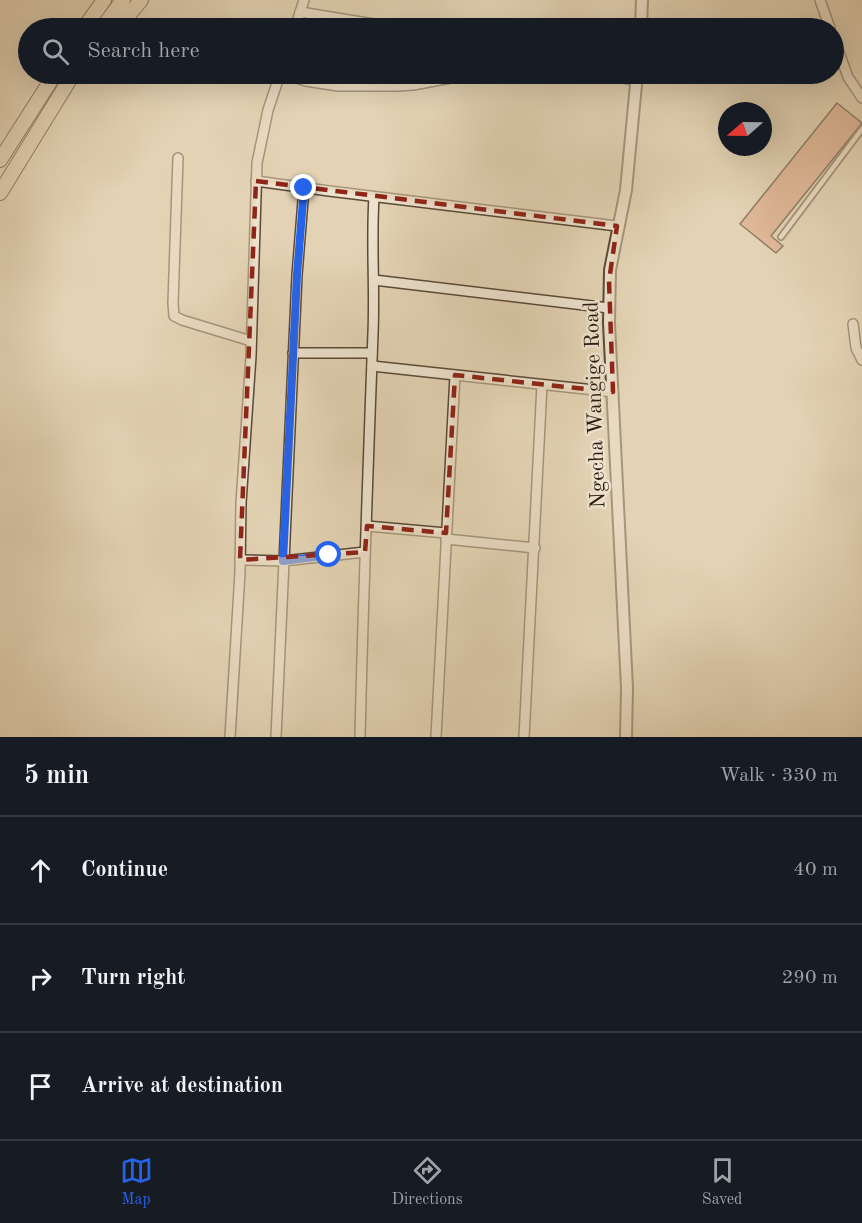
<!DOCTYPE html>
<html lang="en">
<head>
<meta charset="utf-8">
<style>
  :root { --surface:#171b24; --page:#242831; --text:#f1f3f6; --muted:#9ea1a6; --line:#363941; --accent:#2563eb }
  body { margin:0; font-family:"Old Standard TT",serif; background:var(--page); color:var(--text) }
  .compass { position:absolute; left:718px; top:102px; width:54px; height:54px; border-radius:50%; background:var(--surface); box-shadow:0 6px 24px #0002; rotate:250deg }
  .stop { position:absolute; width:18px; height:18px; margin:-14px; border:4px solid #2563eb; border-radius:50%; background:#fff }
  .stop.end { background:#2563eb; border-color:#fff; box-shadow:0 2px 6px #0008 }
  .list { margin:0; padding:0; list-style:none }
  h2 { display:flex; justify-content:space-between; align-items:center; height:78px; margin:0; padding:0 24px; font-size:26px }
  h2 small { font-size:20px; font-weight:400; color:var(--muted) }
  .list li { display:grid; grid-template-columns:39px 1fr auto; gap:18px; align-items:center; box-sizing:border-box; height:108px; padding:0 24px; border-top:2px solid var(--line) }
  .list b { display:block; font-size:22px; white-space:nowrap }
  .list em { font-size:20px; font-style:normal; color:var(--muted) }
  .icon { flex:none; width:33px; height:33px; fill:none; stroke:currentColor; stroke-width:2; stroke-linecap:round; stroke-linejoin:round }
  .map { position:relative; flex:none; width:862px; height:737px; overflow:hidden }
  .search { position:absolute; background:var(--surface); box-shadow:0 6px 24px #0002; left:18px; right:18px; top:18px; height:66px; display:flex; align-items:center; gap:15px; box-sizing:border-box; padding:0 21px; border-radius:33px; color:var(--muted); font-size:22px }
  .sheet { height:402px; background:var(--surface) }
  nav { display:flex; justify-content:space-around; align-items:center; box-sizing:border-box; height:84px; border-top:2px solid var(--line); background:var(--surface); font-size:16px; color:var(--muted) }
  nav a { display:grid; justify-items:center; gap:3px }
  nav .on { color:var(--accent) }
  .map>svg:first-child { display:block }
</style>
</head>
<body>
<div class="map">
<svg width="862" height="737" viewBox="0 0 862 737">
  <rect width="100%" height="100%" fill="#e3d3b4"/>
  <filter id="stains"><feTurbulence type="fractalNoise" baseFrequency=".00333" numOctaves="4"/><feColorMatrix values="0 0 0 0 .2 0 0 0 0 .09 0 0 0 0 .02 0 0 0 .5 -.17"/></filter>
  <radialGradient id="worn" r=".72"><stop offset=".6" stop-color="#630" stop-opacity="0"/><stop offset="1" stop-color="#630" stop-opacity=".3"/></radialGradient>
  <path fill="#db9979" stroke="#2c1c0d" stroke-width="1.5" d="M837,103L862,123L771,236L783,246L776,253L740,224Z"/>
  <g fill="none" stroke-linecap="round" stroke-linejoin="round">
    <defs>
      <path id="service" d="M781,237L862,129"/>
      <g id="minor">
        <path d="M820,0L830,28"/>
        <path d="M300,12L392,27"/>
        <path d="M295,28L304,0"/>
        <path d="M834,39L848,77L862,98"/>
        <path d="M282,74L306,81L338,86H397L413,85L472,74"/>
        <path d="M605,74L637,81"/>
        <path d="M178,158L173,303L174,316L182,320L251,341"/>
        <path d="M256,181L329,191L617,226"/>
        <path d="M374,280L609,308"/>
        <path d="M853,324L856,348L862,360"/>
        <path d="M293,353H372"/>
        <path d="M372,366L613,392"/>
        <path d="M367,526L446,533"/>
        <path d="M446,539L535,548"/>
        <path d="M240,560L283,561L365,552"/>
        <path d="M230,737L240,572L241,503L251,356L257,163L268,110L280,74"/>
        <path d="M276,737L297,275L304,188"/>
        <path d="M360,737C363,602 368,468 373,333C375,287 371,242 374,197"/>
        <path d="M436,737L455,375"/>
        <path d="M524,737L542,385"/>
      </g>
      <g id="tertiary">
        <path d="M641,28L642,0"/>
        <path d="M626,737L627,688L609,323L610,270L626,190L637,74"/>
      </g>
      <g id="primary">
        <path d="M84,28L104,0"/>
        <path d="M102,28L123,0"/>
        <path d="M118,28L141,0"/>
        <path d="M0,160L55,74"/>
        <path d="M0,193L73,74"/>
      </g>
    </defs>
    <use href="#service" stroke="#5a4a37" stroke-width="8"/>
    <use href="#minor" stroke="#5a4a37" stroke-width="12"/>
    <use href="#tertiary" stroke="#5a4a37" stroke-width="14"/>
    <use href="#primary" stroke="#2c1c0d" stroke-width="16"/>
    <use href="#service" stroke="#ede2ce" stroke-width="4.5"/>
    <use href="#minor" stroke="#ede2ce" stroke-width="9"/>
    <use href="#tertiary" stroke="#ede2ce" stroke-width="10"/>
    <use href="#primary" stroke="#e3d3b4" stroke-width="14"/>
  </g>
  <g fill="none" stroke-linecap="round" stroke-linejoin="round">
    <path stroke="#2563eb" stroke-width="8" d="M304,188L297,275L283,561L329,555"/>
  </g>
  <path d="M0 0H862V737H0ZM256,181L617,226L609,281L613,392L455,375L446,533L367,526L365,552L240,560Z" fill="#e3d3b4" fill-opacity=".55" fill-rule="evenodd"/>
  <path fill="none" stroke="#8f2418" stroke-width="4.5" stroke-dasharray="12 8" stroke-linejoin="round" d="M256,181L617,226L609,281L613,392L455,375L446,533L367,526L365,552L240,560Z"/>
  <g text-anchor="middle" stroke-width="5" stroke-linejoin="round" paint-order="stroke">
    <g font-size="21" fill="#2c1c0d" stroke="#ede2ce">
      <text transform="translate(594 405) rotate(-92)" y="7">Ngecha Wangige Road</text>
    </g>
  </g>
  <rect width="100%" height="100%" filter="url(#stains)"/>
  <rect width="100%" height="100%" fill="url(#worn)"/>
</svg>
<svg class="compass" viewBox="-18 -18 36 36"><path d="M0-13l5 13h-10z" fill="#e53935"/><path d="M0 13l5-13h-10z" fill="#9ea1a6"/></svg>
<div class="stop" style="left:329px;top:555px"></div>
<div class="stop end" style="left:304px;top:188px"></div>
<div class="search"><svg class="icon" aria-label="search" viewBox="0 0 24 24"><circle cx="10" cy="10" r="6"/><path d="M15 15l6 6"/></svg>Search here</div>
</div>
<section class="sheet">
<h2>5 min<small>Walk · 330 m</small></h2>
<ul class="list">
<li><svg class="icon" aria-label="ahead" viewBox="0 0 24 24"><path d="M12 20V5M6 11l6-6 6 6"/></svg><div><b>Continue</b></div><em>40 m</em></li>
<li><svg class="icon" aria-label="right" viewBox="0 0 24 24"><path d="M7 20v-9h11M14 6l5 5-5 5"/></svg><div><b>Turn right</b></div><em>290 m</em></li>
<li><svg class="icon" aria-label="arrive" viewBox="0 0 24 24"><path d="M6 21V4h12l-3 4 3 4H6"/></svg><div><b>Arrive at destination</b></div></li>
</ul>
</section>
<nav>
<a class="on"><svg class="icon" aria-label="map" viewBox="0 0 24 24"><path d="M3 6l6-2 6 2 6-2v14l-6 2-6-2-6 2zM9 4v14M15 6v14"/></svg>Map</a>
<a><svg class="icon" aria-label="directions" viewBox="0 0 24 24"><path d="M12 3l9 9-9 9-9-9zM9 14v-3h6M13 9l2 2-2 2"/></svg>Directions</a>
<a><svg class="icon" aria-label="saved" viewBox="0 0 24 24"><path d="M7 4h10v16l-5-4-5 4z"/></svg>Saved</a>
</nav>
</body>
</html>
